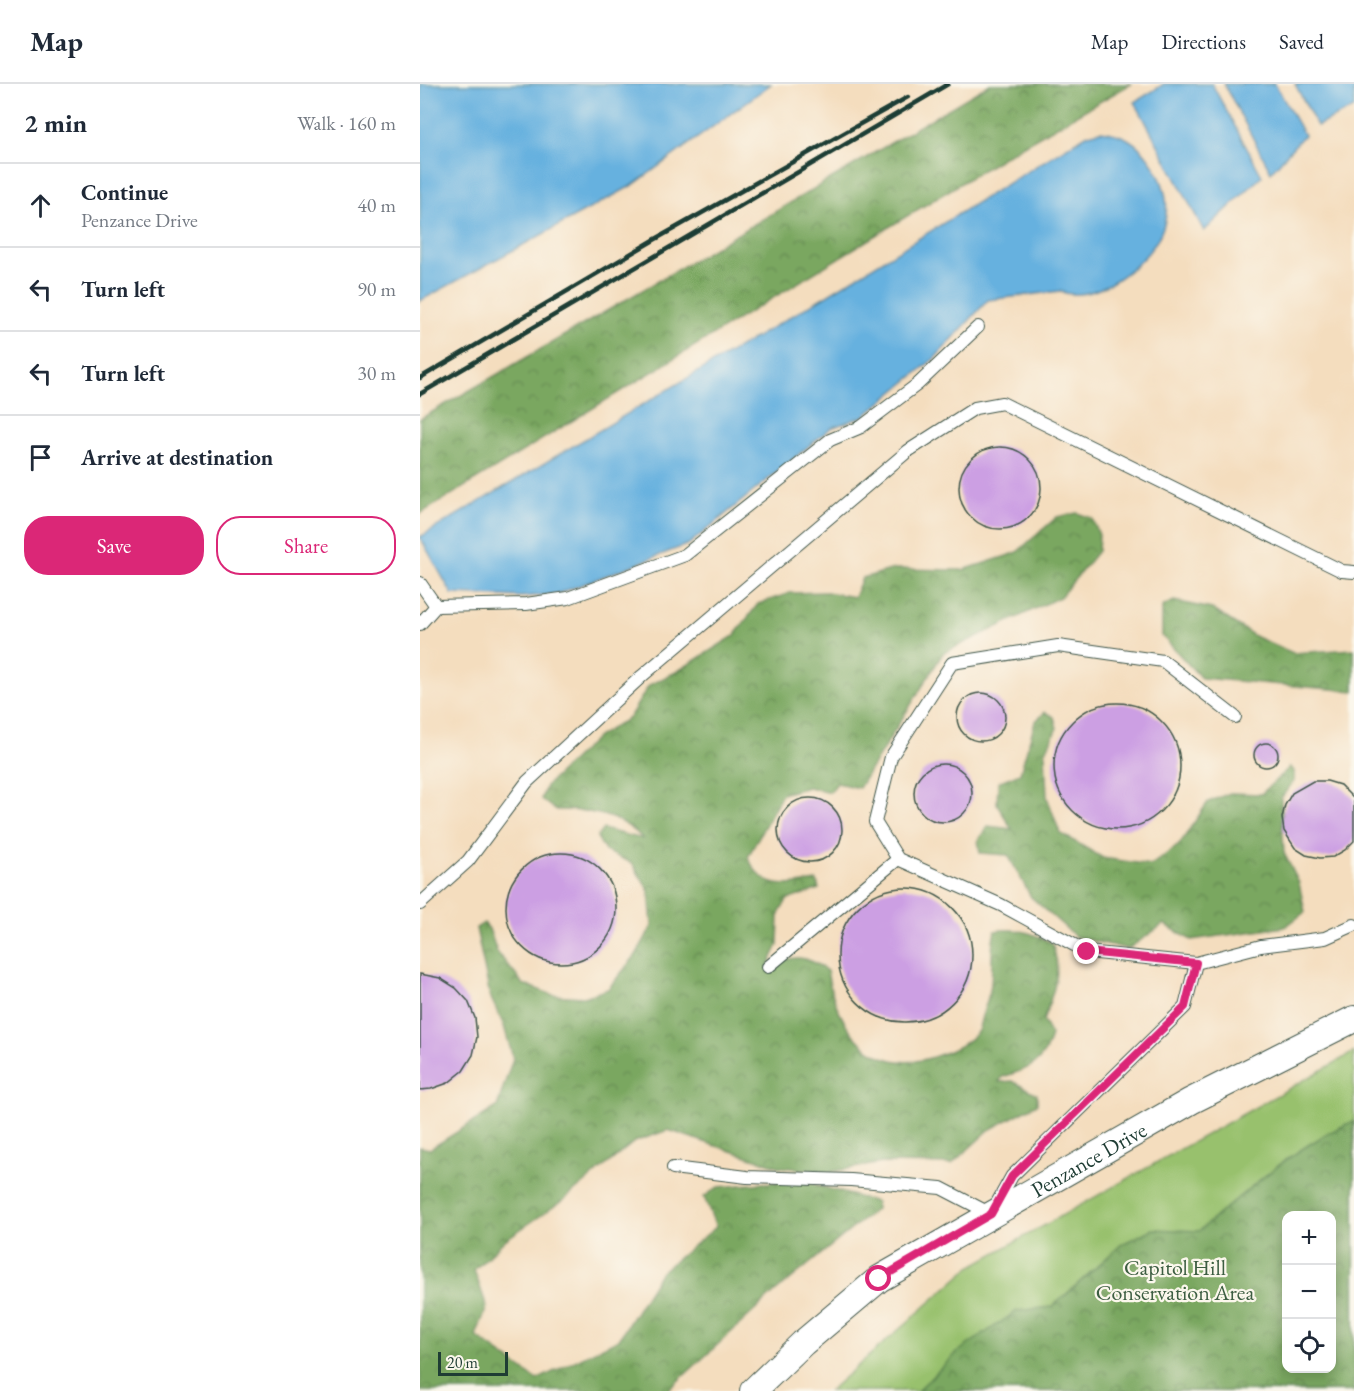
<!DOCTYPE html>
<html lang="en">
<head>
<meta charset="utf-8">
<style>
  :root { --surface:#fff; --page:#f2f2f3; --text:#1f2937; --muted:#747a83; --line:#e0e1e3; --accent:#db2777 }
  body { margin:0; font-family:"EB Garamond",serif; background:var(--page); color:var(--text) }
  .controls { position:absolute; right:18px; bottom:18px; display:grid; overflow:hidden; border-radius:12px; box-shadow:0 3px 15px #0003 }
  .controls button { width:54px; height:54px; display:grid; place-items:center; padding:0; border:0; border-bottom:2px solid var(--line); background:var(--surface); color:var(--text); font:30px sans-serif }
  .scale { position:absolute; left:18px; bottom:15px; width:70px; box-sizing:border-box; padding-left:6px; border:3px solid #1f3d34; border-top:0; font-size:16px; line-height:21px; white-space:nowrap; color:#1f3d34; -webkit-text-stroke:4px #fbf7ec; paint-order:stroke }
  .stop { position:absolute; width:18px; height:18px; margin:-14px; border:4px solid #db2777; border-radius:50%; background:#fff }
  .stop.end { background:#db2777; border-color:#fff; box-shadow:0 2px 6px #0008 }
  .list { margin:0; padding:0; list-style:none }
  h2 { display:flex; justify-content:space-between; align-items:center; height:78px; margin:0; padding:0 24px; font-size:26px }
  h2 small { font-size:20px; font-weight:400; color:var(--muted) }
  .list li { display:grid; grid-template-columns:39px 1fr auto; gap:18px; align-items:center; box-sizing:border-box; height:84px; padding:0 24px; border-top:2px solid var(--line) }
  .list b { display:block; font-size:22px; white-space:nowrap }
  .list p { margin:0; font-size:20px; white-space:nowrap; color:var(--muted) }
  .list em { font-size:20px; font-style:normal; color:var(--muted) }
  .actions { display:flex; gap:12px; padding:18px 24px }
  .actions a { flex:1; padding:14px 0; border:2px solid var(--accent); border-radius:24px; text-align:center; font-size:21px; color:var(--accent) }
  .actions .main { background:var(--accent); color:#fff }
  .icon { flex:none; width:33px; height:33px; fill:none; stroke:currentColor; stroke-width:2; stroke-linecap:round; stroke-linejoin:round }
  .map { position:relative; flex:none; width:934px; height:1307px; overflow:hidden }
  header { display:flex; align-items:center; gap:36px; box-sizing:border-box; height:84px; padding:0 30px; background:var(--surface); border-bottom:2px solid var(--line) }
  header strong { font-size:28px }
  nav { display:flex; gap:33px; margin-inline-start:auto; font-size:21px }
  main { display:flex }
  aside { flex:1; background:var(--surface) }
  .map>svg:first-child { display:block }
</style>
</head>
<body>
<header>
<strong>Map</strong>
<nav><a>Map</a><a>Directions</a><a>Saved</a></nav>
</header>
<main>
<aside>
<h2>2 min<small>Walk · 160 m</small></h2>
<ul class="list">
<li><svg class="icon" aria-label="ahead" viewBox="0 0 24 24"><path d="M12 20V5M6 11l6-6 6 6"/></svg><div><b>Continue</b><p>Penzance Drive</p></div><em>40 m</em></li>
<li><svg class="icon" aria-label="left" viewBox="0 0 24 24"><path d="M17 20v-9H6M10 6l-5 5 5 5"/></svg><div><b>Turn left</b></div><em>90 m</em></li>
<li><svg class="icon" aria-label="left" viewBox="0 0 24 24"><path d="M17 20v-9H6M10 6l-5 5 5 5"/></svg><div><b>Turn left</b></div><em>30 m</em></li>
<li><svg class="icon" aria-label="arrive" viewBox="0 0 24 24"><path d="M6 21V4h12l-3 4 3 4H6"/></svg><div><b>Arrive at destination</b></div></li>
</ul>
<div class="actions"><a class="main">Save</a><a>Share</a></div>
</aside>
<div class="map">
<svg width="934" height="1307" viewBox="0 0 934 1307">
  <defs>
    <pattern id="forest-crowns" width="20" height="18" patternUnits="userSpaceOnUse" patternTransform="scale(1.5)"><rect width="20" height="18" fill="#7aa760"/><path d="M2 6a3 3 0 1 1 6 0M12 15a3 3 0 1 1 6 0" fill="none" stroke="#638950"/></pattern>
  </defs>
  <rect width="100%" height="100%" fill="#fbf7ec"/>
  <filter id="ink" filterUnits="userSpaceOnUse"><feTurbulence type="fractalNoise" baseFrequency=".0167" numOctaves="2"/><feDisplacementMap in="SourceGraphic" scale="12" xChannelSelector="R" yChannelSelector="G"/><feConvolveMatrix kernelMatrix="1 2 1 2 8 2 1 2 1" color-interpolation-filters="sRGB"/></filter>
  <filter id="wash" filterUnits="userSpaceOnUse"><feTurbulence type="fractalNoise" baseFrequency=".008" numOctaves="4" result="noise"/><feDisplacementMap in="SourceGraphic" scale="24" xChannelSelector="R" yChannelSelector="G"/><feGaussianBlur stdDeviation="1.35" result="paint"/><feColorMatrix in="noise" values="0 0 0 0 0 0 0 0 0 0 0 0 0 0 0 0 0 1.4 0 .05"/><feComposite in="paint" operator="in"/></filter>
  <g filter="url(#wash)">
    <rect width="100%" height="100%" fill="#f4ddbe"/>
    <path fill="#98c16d" stroke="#5c7f50" stroke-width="1.5" fill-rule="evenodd" d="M934,968V1307H409L550,1183ZM866,1132H912V1284H866Z"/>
    <g fill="url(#forest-crowns)" stroke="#4c724a" stroke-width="1.5" fill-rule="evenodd">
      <path d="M570,0H711L600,63L0,430V335L240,196Z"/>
      <path d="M657,429L672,434L679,451L678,467L661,488L640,513L523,569L439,704L417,699L410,708L388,703L362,710L328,773C343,808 366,802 397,797L399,805L367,816L359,830L358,861L348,882C373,871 386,870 407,887C417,945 454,996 519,971C532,967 550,958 558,947C560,942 561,934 563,929C566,919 571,908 571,898C573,881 570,864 575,847C596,843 613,849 632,859C643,891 633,907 623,937L631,951C625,979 608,986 582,993L579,998L592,997L617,1010V1020L569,1046L532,1080L462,1079L410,1088L360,1083L248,1046L214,1058L145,1115L85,1156L54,1186L67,1223L56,1252L117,1296L199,1255L240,1189L296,1143L284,1113L298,1103L379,1096L456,1118V1125L355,1208L247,1307H0V1063L10,1065L77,1023L93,974L84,942L70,912L56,844L64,839L69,845L77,868L103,900L133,911L164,913L188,905L216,871L232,842L229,807L212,779L185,767L177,753L183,745L223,755C201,730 167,725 135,726L121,715L126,702L177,653L209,634L229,601L258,587L314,552L338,520L370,509L407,508L434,513L442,494L474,485L543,486L596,469L637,433Z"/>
      <path d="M754,517L792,525L836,553L873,569L934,565V607L781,594L742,552V523Z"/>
      <path d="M625,628L634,633L637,644L625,669L627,713L640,749L683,774L731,781L759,761L788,718L810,709L841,710L870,683L874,687V697L861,714L864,769L879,799L885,828L865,843L771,856L744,840L708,865L656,853L611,813L588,771L560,769L558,756L568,742L592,745L577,720L578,698L600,689L615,638Z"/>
      <path d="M934,1037V1307H497L539,1267L597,1227L632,1223L702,1160L733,1145L779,1147C826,1107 876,1061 934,1037ZM866,1132H912V1284H866Z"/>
    </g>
    <g fill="#66b1df" stroke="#42778a" stroke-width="1.5">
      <path d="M0,0H351L213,101L0,217Z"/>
      <path d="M744,0H792L842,92L784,147L715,18Z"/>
      <path d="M804,0H855L884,51L851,88Z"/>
      <path d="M875,0H934V24L897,42Z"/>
      <path d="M680,47C703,49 717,58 730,76C764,126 742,166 696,196C680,206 658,215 640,207L568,216L515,274L444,332L411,344L269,460L137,510L102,513L32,510L0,453L407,211L668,50Z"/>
    </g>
    <g id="blocks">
      <g fill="#cc9fe3">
        <circle cx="580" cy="404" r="41"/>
        <circle cx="561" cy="633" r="24"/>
        <circle cx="697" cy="682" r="63"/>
        <circle cx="846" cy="671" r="12"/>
        <circle cx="523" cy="709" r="29"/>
        <path d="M893,697H907L920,701L934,715V757L925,766L913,773L900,774L886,771L875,764L864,747L862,734L865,721L872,709Z"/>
        <circle cx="390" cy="746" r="32"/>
        <circle cx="141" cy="824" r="55"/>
        <circle cx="485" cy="871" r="67"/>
        <path d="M0,890L20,894L36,904L48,917L55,934L57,953L53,971L43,987L28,999L11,1005L0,1006Z"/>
      </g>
    </g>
  </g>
  <g filter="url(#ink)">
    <use href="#blocks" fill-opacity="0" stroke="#3f5549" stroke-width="1.5"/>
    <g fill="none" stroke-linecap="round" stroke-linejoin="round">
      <defs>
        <g id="lane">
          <path d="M0,499L16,522L106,520L148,514L265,471L410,356L441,343L498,300L558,243"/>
          <path d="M0,540L16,522"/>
          <path d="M0,820L48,777L107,698L222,592L488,367L555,324L582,319L922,487L934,488"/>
          <path d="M776,879L841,862L905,854L934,841"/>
          <path d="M348,883L478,775"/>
          <path d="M253,1084L327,1093L431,1096L521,1104L571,1130L592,1092L765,923L776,879L667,868L581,821L478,775L455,738L471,673L532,579L638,562L743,577L815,633"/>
        </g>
        <g id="street">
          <path id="s1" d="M333,1307L383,1259L459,1195L771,1017L934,935"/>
        </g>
      </defs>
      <use href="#lane" stroke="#3f5549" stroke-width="14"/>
      <use href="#street" stroke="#3f5549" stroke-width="28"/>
      <use href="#lane" stroke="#fff" stroke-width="12"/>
      <use href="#street" stroke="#fff" stroke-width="26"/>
      <g stroke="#1f3d34" stroke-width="4.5">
        <path d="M0,294L234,156L488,13"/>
        <path d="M0,310L528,0"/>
      </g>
    </g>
  </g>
  <g fill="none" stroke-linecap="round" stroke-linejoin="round" filter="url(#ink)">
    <path stroke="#db2777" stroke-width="8" d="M459,1195L571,1130L592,1092L765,923L776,879L667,868"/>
  </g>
  <g text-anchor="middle" stroke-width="4.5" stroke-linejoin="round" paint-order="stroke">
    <g font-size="22" fill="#1f3d34" stroke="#fbf7ec">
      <text dy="8" stroke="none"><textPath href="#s1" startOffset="410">Penzance Drive</textPath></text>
    </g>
    <g font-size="22" fill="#3d5e42" stroke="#fbf7ec">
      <text x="755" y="1191">Capitol Hill<tspan x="755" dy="25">Conservation Area</tspan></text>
    </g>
  </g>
</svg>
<div class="controls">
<button>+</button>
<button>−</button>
<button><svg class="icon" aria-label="locate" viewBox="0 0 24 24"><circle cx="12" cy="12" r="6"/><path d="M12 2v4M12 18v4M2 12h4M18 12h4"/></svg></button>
</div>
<div class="scale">20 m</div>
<div class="stop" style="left:459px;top:1195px"></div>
<div class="stop end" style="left:667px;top:868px"></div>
</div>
</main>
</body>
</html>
